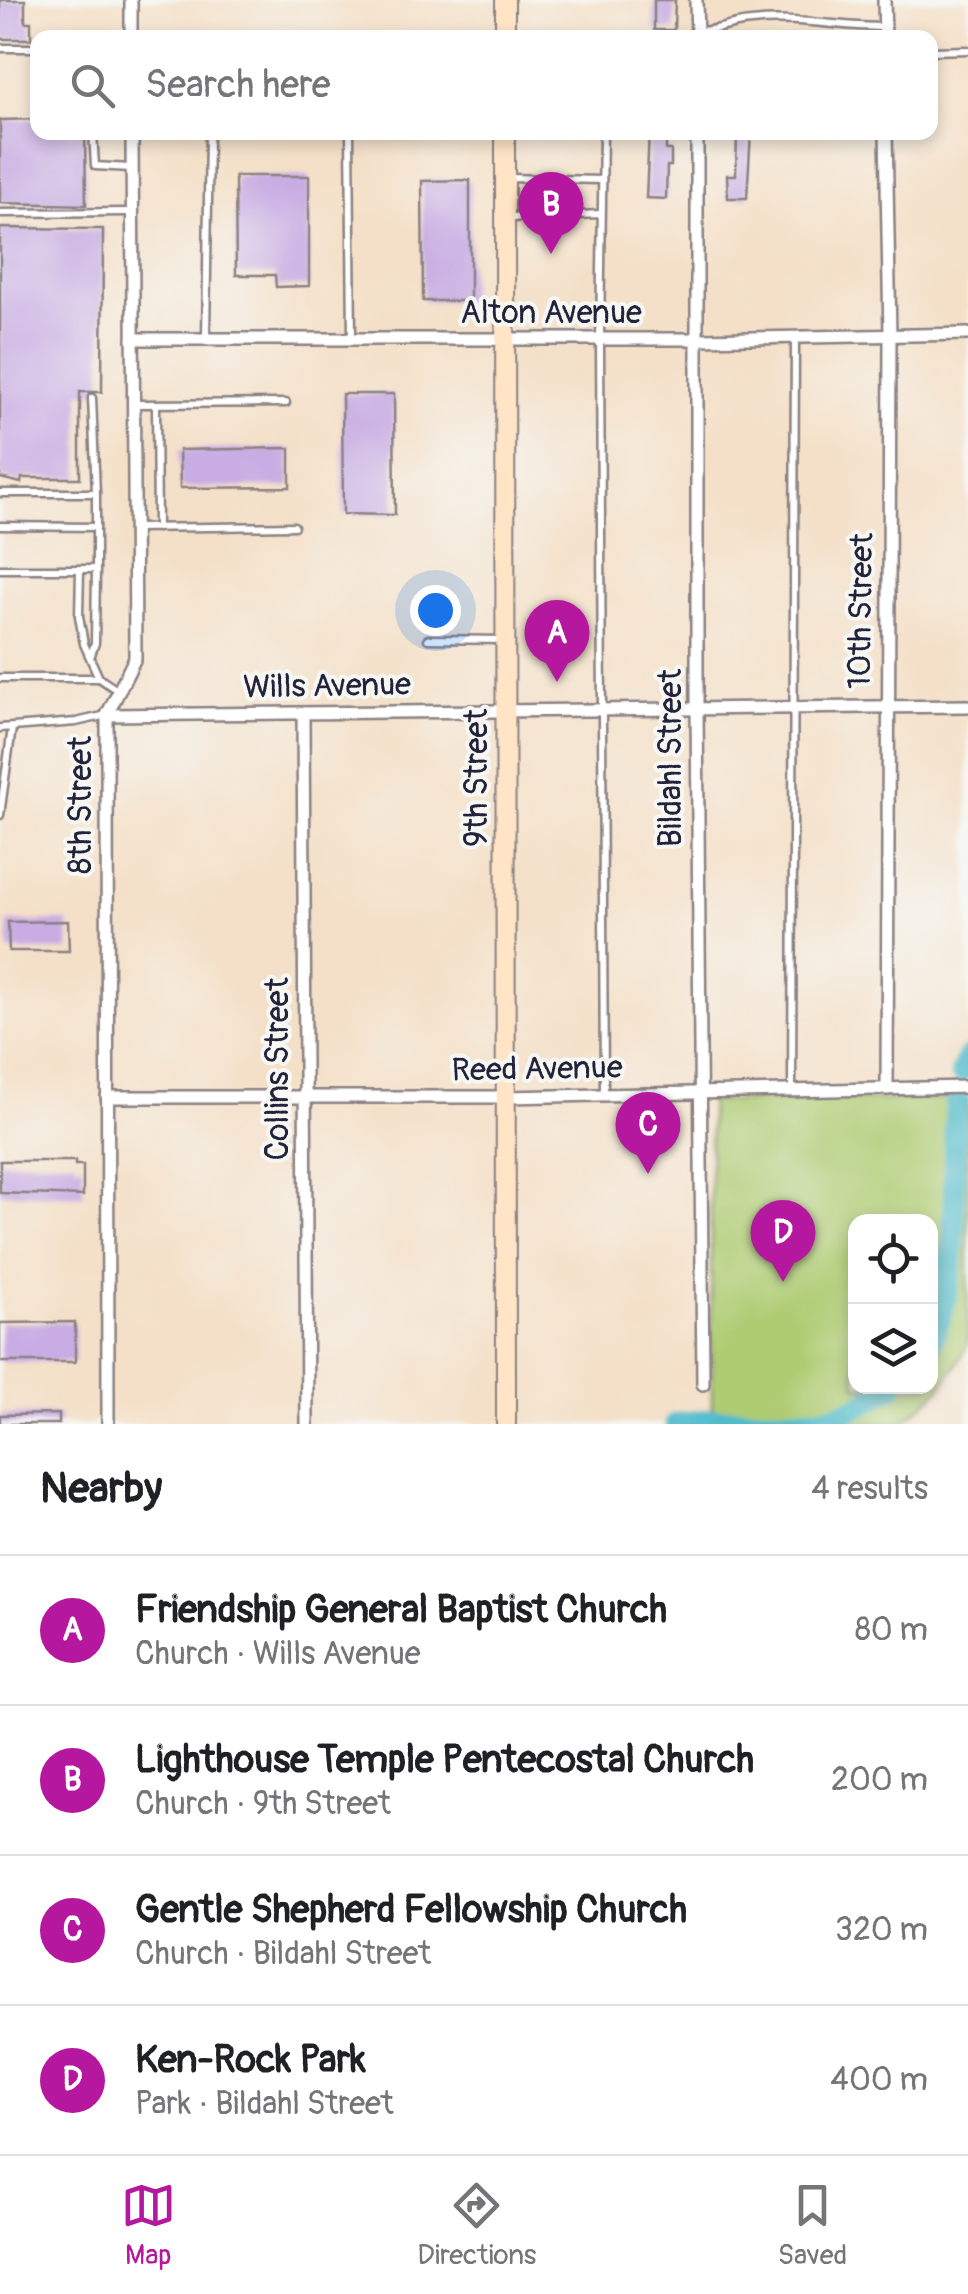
<!DOCTYPE html>
<html lang="en">
<head>
<meta charset="utf-8">
<style>
  :root { --surface:#fff; --page:#f6f6f6; --text:#202124; --muted:#757577; --line:#e0e0e0; --accent:#b5179e }
  body { margin:0; font-family:Pangolin,sans-serif; background:var(--page); color:var(--text) }
  .controls { position:absolute; right:30px; bottom:30px; display:grid; overflow:hidden; border-radius:20px; box-shadow:0 5px 15px #0003 }
  .controls button { width:90px; height:90px; display:grid; place-items:center; padding:0; border:0; border-bottom:2px solid var(--line); background:var(--surface); color:var(--text); font:50px sans-serif }
  .you { position:absolute; left:435px; top:610px; width:35px; height:35px; margin:-25px; border:8px solid #fff; border-radius:50%; background:#1a73e8; box-shadow:0 0 0 15px #1a73e833 }
  .badge { display:grid; place-items:center; width:65px; height:65px; border-radius:50%; background:var(--accent); color:#fff; font-size:32px; font-weight:700 }
  .pin { position:absolute; translate:-50% -82px; filter:drop-shadow(0 2px 5px #0008) }
  .pin::after { content:''; position:absolute; top:52px; width:35px; height:30px; background:inherit; clip-path:polygon(0 0,100% 0,50% 100%) }
  .list { margin:0; padding:0; list-style:none }
  h2 { display:flex; justify-content:space-between; align-items:center; height:130px; margin:0; padding:0 40px; font-size:42px }
  h2 small { font-size:32px; font-weight:400; color:var(--muted) }
  .list li { display:grid; grid-template-columns:65px 1fr auto; gap:30px; align-items:center; box-sizing:border-box; height:150px; padding:0 40px; border-top:2px solid var(--line) }
  .list b { display:block; font-size:38px; white-space:nowrap }
  .list p { margin:0; font-size:32px; white-space:nowrap; color:var(--muted) }
  .list em { font-size:32px; font-style:normal; color:var(--muted) }
  .icon { flex:none; width:55px; height:55px; fill:none; stroke:currentColor; stroke-width:2; stroke-linecap:round; stroke-linejoin:round }
  .map { position:relative; flex:none; width:968px; height:1424px; overflow:hidden }
  .search { position:absolute; background:var(--surface); box-shadow:0 5px 15px #0003; left:30px; right:30px; top:30px; height:110px; display:flex; align-items:center; gap:25px; box-sizing:border-box; padding:0 35px; border-radius:20px; color:var(--muted); font-size:38px }
  .sheet { height:730px; background:var(--surface) }
  nav { display:flex; justify-content:space-around; align-items:center; box-sizing:border-box; height:140px; border-top:2px solid var(--line); background:var(--surface); font-size:28px; color:var(--muted) }
  nav a { display:grid; justify-items:center; gap:5px }
  nav .on { color:var(--accent) }
  .map>svg:first-child { display:block }
</style>
</head>
<body>
<div class="map">
<svg width="968" height="1424" viewBox="0 0 968 1424">
  <rect width="100%" height="100%" fill="#f6f6f2"/>
  <filter id="ink" filterUnits="userSpaceOnUse"><feTurbulence type="fractalNoise" baseFrequency=".01" numOctaves="2"/><feDisplacementMap in="SourceGraphic" scale="20" xChannelSelector="R" yChannelSelector="G"/><feConvolveMatrix kernelMatrix="1 2 1 2 8 2 1 2 1" color-interpolation-filters="sRGB"/></filter>
  <filter id="wash" filterUnits="userSpaceOnUse"><feTurbulence type="fractalNoise" baseFrequency=".0048" numOctaves="4" result="noise"/><feDisplacementMap in="SourceGraphic" scale="40" xChannelSelector="R" yChannelSelector="G"/><feGaussianBlur stdDeviation="2.25" result="paint"/><feColorMatrix in="noise" values="0 0 0 0 0 0 0 0 0 0 0 0 0 0 0 0 0 1.4 0 .05"/><feComposite in="paint" operator="in"/></filter>
  <g filter="url(#wash)">
    <rect width="100%" height="100%" fill="#f4e0c8"/>
    <path fill="#afcc73" stroke="#687757" stroke-width="2.5" fill-rule="evenodd" d="M968,1099V1343C952,1378 930,1404 898,1424H712L710,1101ZM856,1222H930V1386H856Z"/>
    <g fill="none" stroke-linecap="round" stroke-linejoin="round">
      <g stroke="#4fbbcb" stroke-width="22">
        <path d="M961,1073L968,1057"/>
        <path d="M930,1344C968,1263 947,1183 957,1097"/>
        <path d="M676,1424C728,1413 784,1424 836,1415C855,1410 876,1397 893,1386"/>
      </g>
    </g>
    <g id="blocks">
      <g fill="#c8ace3">
        <path d="M0,0H25V22H31V39H0Z"/>
        <path d="M654,0H675L674,30H654Z"/>
        <path d="M38,119V132H85L86,205L0,203V120Z"/>
        <path d="M649,132H666V150H671V166H667L666,199L646,198Z"/>
        <path d="M737,132H751L747,198H728L727,175H736Z"/>
        <path d="M235,176H309V286L276,287L275,275H236Z"/>
        <path d="M470,180V301H423L422,181Z"/>
        <path d="M0,228L103,229L102,392H80V478H22L21,483L0,478Z"/>
        <path d="M342,394H394L395,515L343,514Z"/>
        <path d="M290,448V487L180,488L179,450Z"/>
        <path d="M68,921L69,951H9L8,922Z"/>
        <path d="M0,1161H75V1165H83V1196L0,1193Z"/>
        <path d="M75,1322V1362H0V1323Z"/>
        <path d="M59,1414V1424H0V1415Z"/>
      </g>
    </g>
  </g>
  <g filter="url(#ink)">
    <use href="#blocks" fill-opacity="0" stroke="#8b8182" stroke-width="2.5"/>
    <g fill="none" stroke-linecap="round" stroke-linejoin="round">
      <defs>
        <g id="lane">
          <path d="M698,31C717,31 733,23 751,22C796,17 839,27 884,27"/>
          <path d="M0,48H38"/>
          <path d="M930,51L968,50"/>
          <path d="M93,132L95,166L131,168"/>
          <path d="M350,132L352,339"/>
          <path d="M603,132L600,339L604,1095"/>
          <path d="M506,178L602,180"/>
          <path d="M0,213L132,212"/>
          <path d="M508,218L601,214"/>
          <path d="M206,338L209,132"/>
          <path d="M92,398L96,493"/>
          <path d="M135,404L286,403"/>
          <path d="M156,404L157,528"/>
          <path d="M0,493H96V569H80"/>
          <path d="M0,526L96,527"/>
          <path d="M135,528L294,526"/>
          <path d="M0,569H80L79,616L84,644L99,678L120,692"/>
          <path d="M428,639L504,640"/>
          <path d="M91,655L95,643L96,569"/>
          <path d="M0,678H99"/>
          <path d="M0,728L76,722L107,715"/>
          <path d="M0,815L12,728"/>
          <path d="M792,1091L795,338"/>
        </g>
        <g id="street">
          <path d="M131,0V38"/>
          <path d="M696,0L697,38"/>
          <path d="M884,0L885,38"/>
          <path d="M697,132V709L703,1384"/>
          <path d="M886,132L890,335L887,1089"/>
          <path d="M133,339H699L968,334"/>
          <path d="M303,713L307,1424"/>
          <path d="M107,715L968,706"/>
          <path d="M107,1097H506L968,1087"/>
          <path d="M108,1424L107,715L135,658L132,132"/>
        </g>
        <g id="secondary">
          <path d="M505,0V38"/>
          <path d="M505,132L506,1424"/>
        </g>
      </defs>
      <use href="#lane" stroke="#8b8182" stroke-width="11"/>
      <use href="#street" stroke="#8b8182" stroke-width="16"/>
      <use href="#secondary" stroke="#8b8182" stroke-width="22"/>
      <use href="#lane" stroke="#fff" stroke-width="6"/>
      <use href="#street" stroke="#fff" stroke-width="11"/>
      <use href="#secondary" stroke="#ffe4c6" stroke-width="18"/>
    </g>
  </g>
  <g text-anchor="middle" stroke-width="8" stroke-linejoin="round" paint-order="stroke">
    <g font-size="32" fill="#22223b" stroke="#f6f6f2">
      <text x="551" y="323">Alton Avenue</text>
      <text transform="translate(860 611) rotate(-89)" y="11">10th Street</text>
      <text transform="translate(327 685) rotate(-1)" y="11">Wills Avenue</text>
      <text transform="translate(670 758) rotate(-90)" y="11">Bildahl Street</text>
      <text transform="translate(476 778) rotate(-90)" y="11">9th Street</text>
      <text transform="translate(80 805) rotate(-90)" y="11">8th Street</text>
      <text transform="translate(537 1068) rotate(-1)" y="11">Reed Avenue</text>
      <text transform="translate(277 1069) rotate(-90)" y="11">Collins Street</text>
    </g>
  </g>
</svg>
<div class="controls">
<button><svg class="icon" aria-label="locate" viewBox="0 0 24 24"><circle cx="12" cy="12" r="6"/><path d="M12 2v4M12 18v4M2 12h4M18 12h4"/></svg></button>
<button><svg class="icon" aria-label="layers" viewBox="0 0 24 24"><path d="M12 4l9 5-9 5-9-5zM3 14l9 5 9-5"/></svg></button>
</div>
<div class="you"></div>
<div class="pin badge" style="left:557px;top:682px">A</div>
<div class="pin badge" style="left:551px;top:254px">B</div>
<div class="pin badge" style="left:648px;top:1174px">C</div>
<div class="pin badge" style="left:783px;top:1282px">D</div>
<div class="search"><svg class="icon" aria-label="search" viewBox="0 0 24 24"><circle cx="10" cy="10" r="6"/><path d="M15 15l6 6"/></svg>Search here</div>
</div>
<section class="sheet">
<h2>Nearby<small>4 results</small></h2>
<ul class="list">
<li><span class="badge">A</span><div><b>Friendship General Baptist Church</b><p>Church · Wills Avenue</p></div><em>80 m</em></li>
<li><span class="badge">B</span><div><b>Lighthouse Temple Pentecostal Church</b><p>Church · 9th Street</p></div><em>200 m</em></li>
<li><span class="badge">C</span><div><b>Gentle Shepherd Fellowship Church</b><p>Church · Bildahl Street</p></div><em>320 m</em></li>
<li><span class="badge">D</span><div><b>Ken-Rock Park</b><p>Park · Bildahl Street</p></div><em>400 m</em></li>
</ul>
</section>
<nav>
<a class="on"><svg class="icon" aria-label="map" viewBox="0 0 24 24"><path d="M3 6l6-2 6 2 6-2v14l-6 2-6-2-6 2zM9 4v14M15 6v14"/></svg>Map</a>
<a><svg class="icon" aria-label="directions" viewBox="0 0 24 24"><path d="M12 3l9 9-9 9-9-9zM9 14v-3h6M13 9l2 2-2 2"/></svg>Directions</a>
<a><svg class="icon" aria-label="saved" viewBox="0 0 24 24"><path d="M7 4h10v16l-5-4-5 4z"/></svg>Saved</a>
</nav>
</body>
</html>
